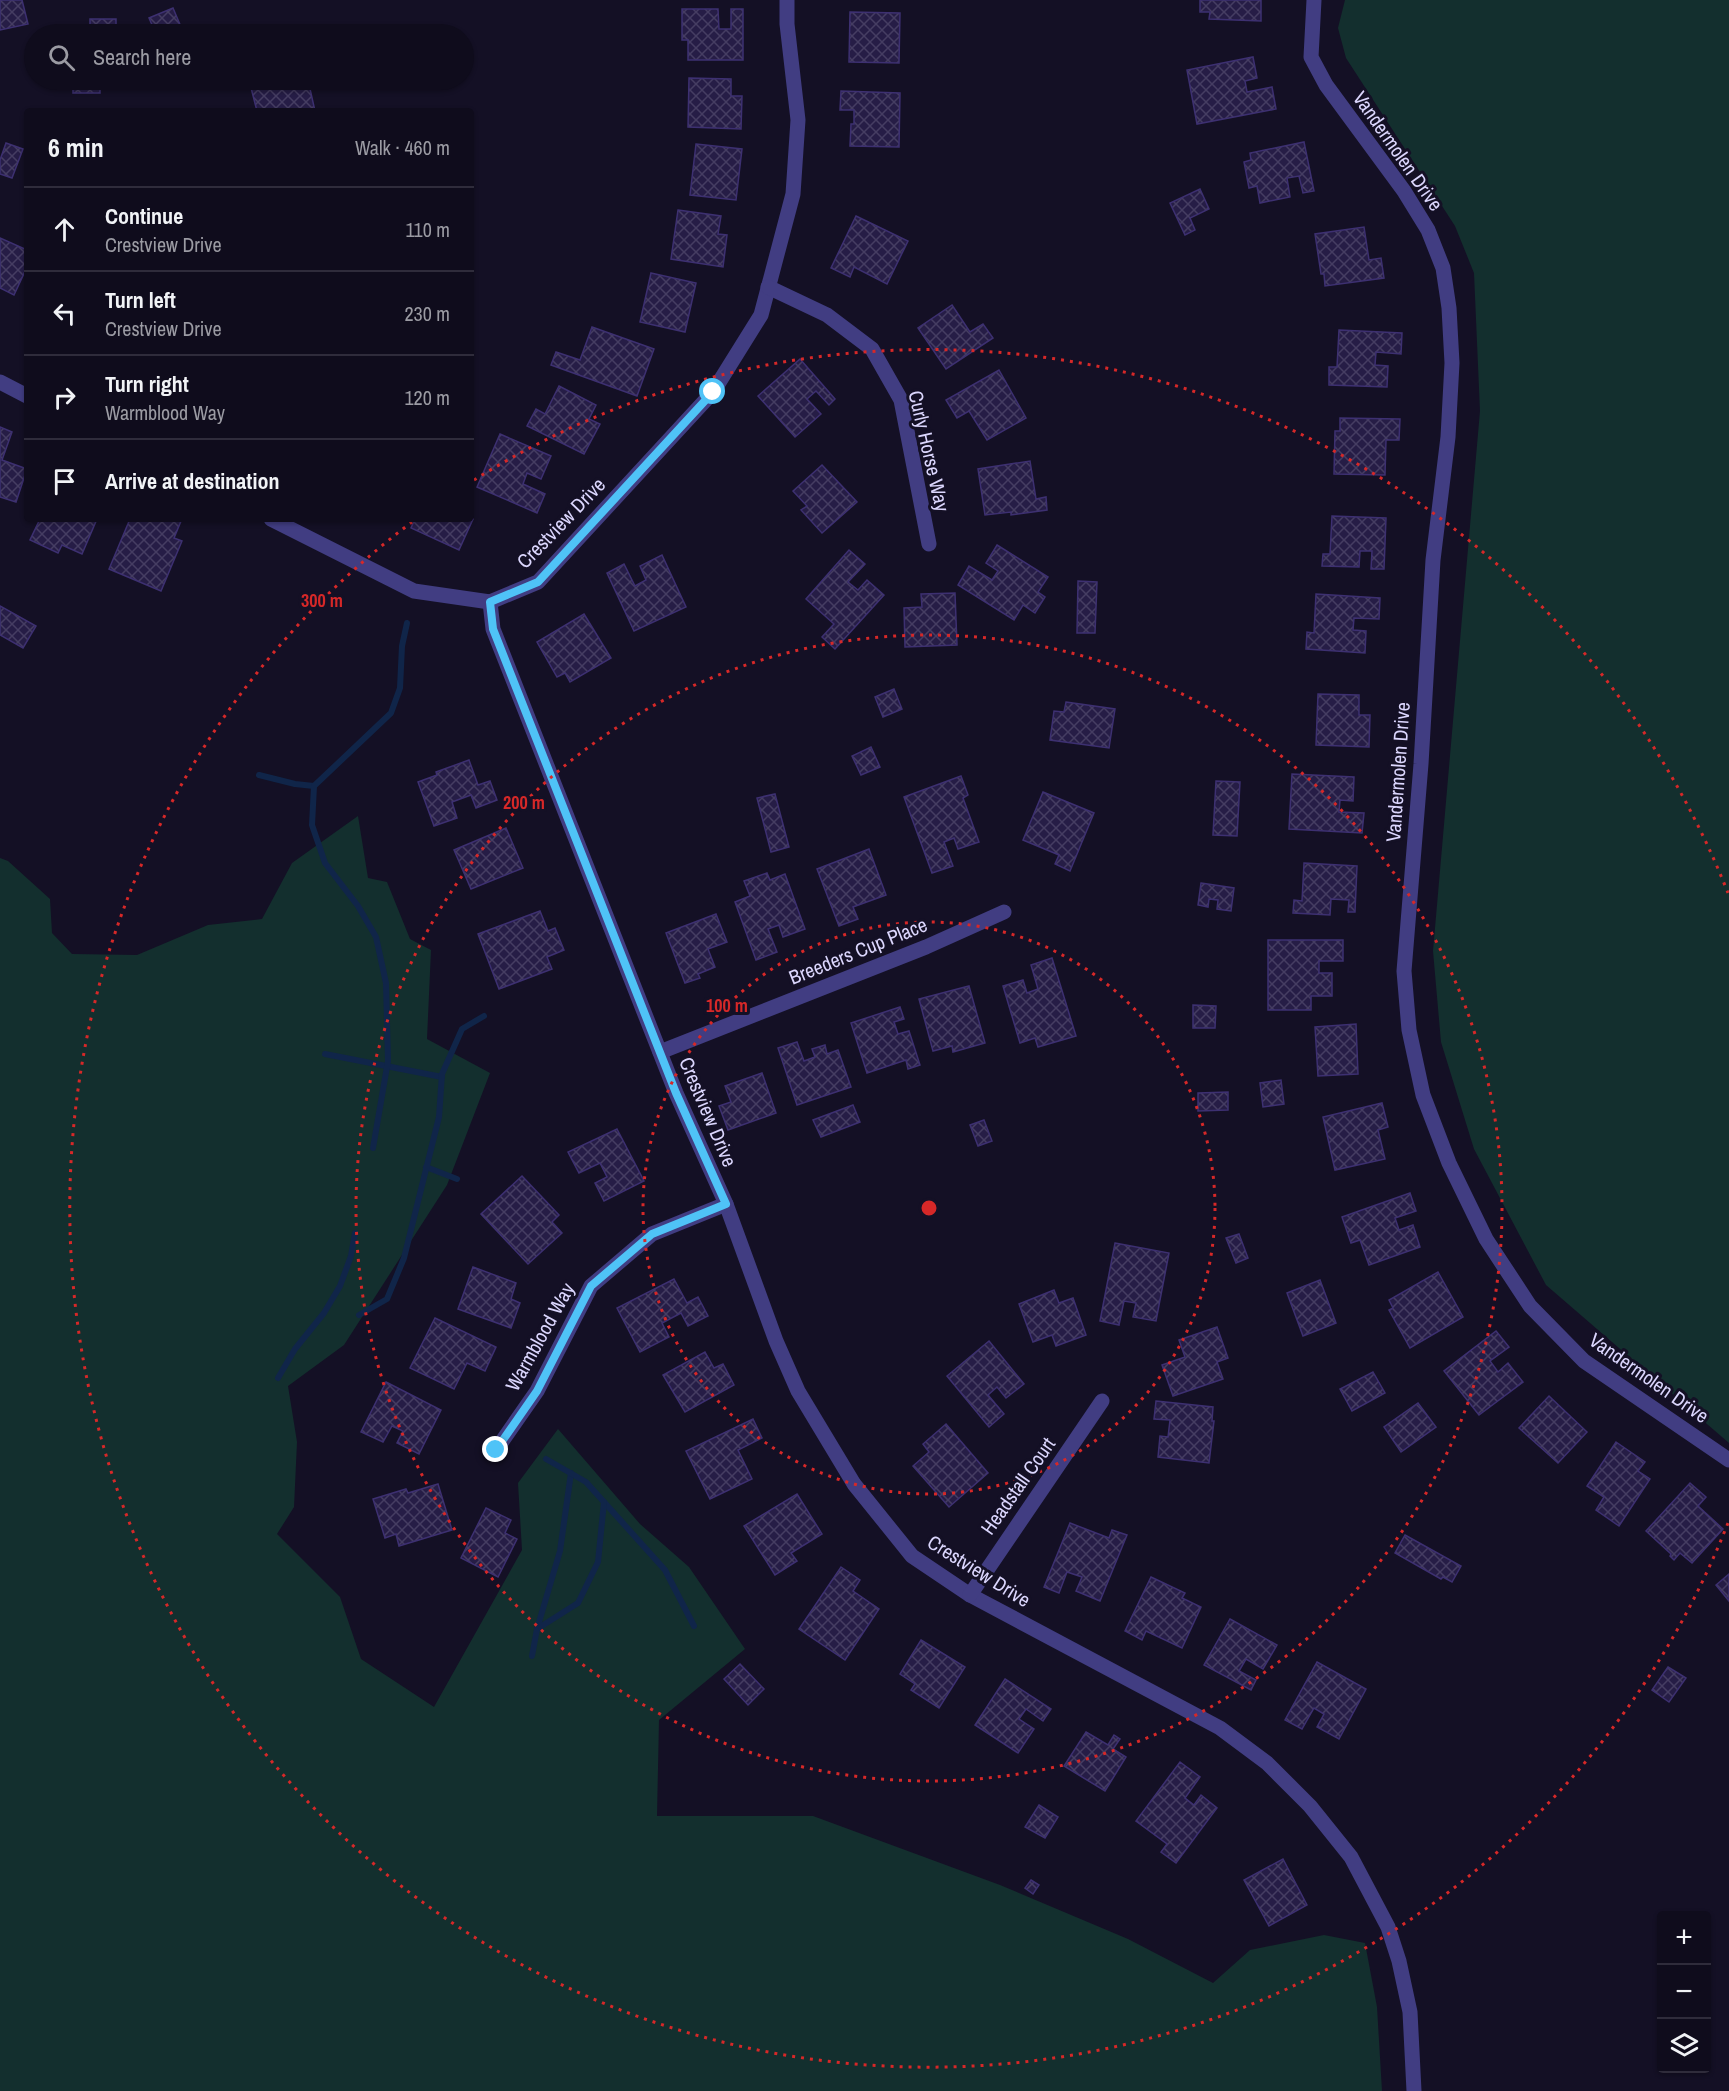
<!DOCTYPE html>
<html lang="en">
<head>
<meta charset="utf-8">
<style>
  :root { --surface:#0f0c1c; --page:#181525; --text:#f1f3f6; --muted:#9b9ba3; --line:#2f2c3b }
  body { margin:0; font-family:"Archivo Narrow",sans-serif; background:var(--page); color:var(--text) }
  .controls { position:absolute; right:18px; bottom:18px; display:grid; overflow:hidden; border-radius:6px; box-shadow:0 2px 4px #0004 }
  .controls button { width:54px; height:54px; display:grid; place-items:center; padding:0; border:0; border-bottom:2px solid var(--line); background:var(--surface); color:var(--text); font:30px sans-serif }
  .stop { position:absolute; width:18px; height:18px; margin:-14px; border:4px solid #4fc3f7; border-radius:50%; background:#fff }
  .stop.end { background:#4fc3f7; border-color:#fff; box-shadow:0 2px 6px #0008 }
  .list { margin:0; padding:0; list-style:none }
  h2 { display:flex; justify-content:space-between; align-items:center; height:78px; margin:0; padding:0 24px; font-size:26px }
  h2 small { font-size:20px; font-weight:400; color:var(--muted) }
  .list li { display:grid; grid-template-columns:39px 1fr auto; gap:18px; align-items:center; box-sizing:border-box; height:84px; padding:0 24px; border-top:2px solid var(--line) }
  .list b { display:block; font-size:22px; white-space:nowrap }
  .list p { margin:0; font-size:20px; white-space:nowrap; color:var(--muted) }
  .list em { font-size:20px; font-style:normal; color:var(--muted) }
  .icon { flex:none; width:33px; height:33px; fill:none; stroke:currentColor; stroke-width:2; stroke-linecap:round; stroke-linejoin:round }
  .map { position:relative; flex:none; width:1729px; height:2091px; overflow:hidden }
  .search { position:absolute; background:var(--surface); box-shadow:0 2px 4px #0004; left:24px; top:24px; width:450px; height:66px; display:flex; align-items:center; gap:15px; box-sizing:border-box; padding:0 21px; border-radius:33px; color:var(--muted); font-size:22px }
  .panel { position:absolute; background:var(--surface); box-shadow:0 2px 4px #0004; left:24px; top:108px; width:450px; height:414px; border-radius:6px }
  .map>svg:first-child { display:block }
</style>
</head>
<body>
<div class="map">
<svg width="1729" height="2091" viewBox="0 0 1729 2091">
  <defs>
    <pattern id="building-cross-hatch" width="8" height="8" patternUnits="userSpaceOnUse" patternTransform="scale(1.5)"><rect width="8" height="8" fill="#261d46"/><path d="M0 0l8 8M0 8l8-8" fill="none" stroke="#453d62"/></pattern>
  </defs>
  <rect width="100%" height="100%" fill="#141025"/>
  <g fill="#132f2e">
    <path d="M1345,0H1729V1443L1546,1285L1474,1149L1441,1042L1433,951L1480,411L1474,273L1455,226L1346,58L1338,28Z"/>
    <path d="M358,816L368,878L387,882L410,939L431,950L427,1039L490,1073L447,1185L344,1345L288,1386L297,1442L294,1507L277,1534L340,1597L361,1659L434,1707L522,1550L518,1483L558,1429L640,1524L689,1567L745,1649L659,1720L657,1816H813L1000,1885L1128,1939L1213,1983L1250,1950L1324,1935L1365,1943L1377,2007L1382,2091H0V858L8,861L50,899L52,933L72,954L137,955L208,925L262,919L292,863Z"/>
  </g>
  <g fill="none" stroke-linecap="round" stroke-linejoin="round">
    <g stroke="#102549" stroke-width="6">
      <path d="M259,775L295,784L314,786"/>
      <path d="M325,1054L442,1077"/>
      <path d="M373,1148L388,1061L386,983L376,937L358,906L325,863L312,825L314,786L391,713L400,688L402,646L407,623"/>
      <path d="M426,1167L457,1179"/>
      <path d="M359,1315L387,1299L404,1258L439,1117L442,1074L462,1029L484,1016"/>
      <path d="M278,1378L295,1349L324,1313L340,1286L351,1256L355,1233"/>
      <path d="M604,1502L665,1570L694,1626"/>
      <path d="M537,1629L560,1551L571,1473"/>
      <path d="M532,1656L537,1629L578,1603L598,1562L604,1502L586,1482L546,1459"/>
    </g>
  </g>
  <g fill="url(#building-cross-hatch)" stroke="#3d3071" stroke-width="1.5">
    <path d="M0,0H22L28,24L0,30Z"/>
    <path d="M1200,0H1261V21L1209,19L1210,12H1200Z"/>
    <path d="M173,8L184,34H156L149,18Z"/>
    <path d="M682,9H718L719,29H731V9H743V60H688V40H682Z"/>
    <path d="M850,12L900,13L899,63L849,62Z"/>
    <rect x="90" y="19" width="26" height="15"/>
    <path d="M1253,57L1257,78L1245,81L1247,92L1272,87L1276,109L1197,124L1187,70Z"/>
    <path d="M689,78L731,79V96H742L741,129L688,127Z"/>
    <path d="M60,80H116V83H100V93H73V82H60Z"/>
    <path d="M144,80H168L148,88Z"/>
    <path d="M249,80H308L315,111H257Z"/>
    <path d="M841,91L900,93L899,147L850,146L851,124H854V110H840Z"/>
    <path d="M1304,142L1314,191L1303,193L1299,176L1287,178L1290,197L1260,203L1257,186L1249,188L1244,162L1251,160L1250,153Z"/>
    <path d="M6,143L23,149L12,178L0,174V160Z"/>
    <path d="M696,144L742,149L736,200L690,195Z"/>
    <path d="M1200,189L1209,209L1190,218L1195,230L1185,235L1170,203Z"/>
    <path d="M678,210L721,216L718,234L727,235L723,267L671,259Z"/>
    <path d="M856,216L908,241L887,284L854,267L850,277L831,268Z"/>
    <path d="M1364,227L1369,260L1381,258L1384,278L1325,286L1324,274H1321L1315,234Z"/>
    <path d="M0,238L27,250V267L14,295L0,288Z"/>
    <path d="M651,273L696,283L685,332L640,322Z"/>
    <path d="M952,305L970,332L983,324L993,338L946,369L918,328Z"/>
    <path d="M592,327L654,349L637,396L551,365L556,352L580,360Z"/>
    <path d="M1339,330L1402,333L1401,354L1376,352L1375,365L1388,366L1387,387L1329,385V367H1337Z"/>
    <path d="M800,359L835,399L829,405L816,391L807,399L821,414L795,437L758,396Z"/>
    <path d="M999,370L1026,418L987,440L969,411L957,418L946,400Z"/>
    <path d="M559,386L596,405L589,419L600,424L584,454L527,426L536,409L545,414Z"/>
    <path d="M1340,418L1400,419L1399,440H1386L1385,475L1334,474L1335,431H1340Z"/>
    <path d="M0,427L12,432L2,460L27,469L16,502L0,497Z"/>
    <path d="M500,434L551,456L541,479L527,473L523,484L545,494L537,513L477,487Z"/>
    <path d="M1030,461L1036,499L1046,497L1047,510L1011,515V512L985,515L978,469Z"/>
    <path d="M822,465L857,502L822,533L801,510L807,506L793,491Z"/>
    <path d="M1332,516L1386,518L1384,569H1371L1372,551H1360L1359,567L1322,566L1323,554H1330Z"/>
    <path d="M471,518L473,519L459,550L411,528L415,519Z"/>
    <path d="M40,519H97L82,554L62,545L58,553L30,540Z"/>
    <path d="M130,519H177L181,521L174,538L182,541L161,591L109,569Z"/>
    <path d="M997,545L1048,577L1038,592L1045,597L1035,613L1023,605L1014,620L958,585L969,566L992,580L998,571L986,563Z"/>
    <path d="M849,550L865,564L848,582L858,590L867,580L884,595L835,649L822,637L834,624L806,599Z"/>
    <path d="M662,555L686,607L634,631L607,573L624,564L635,586L646,580L640,566Z"/>
    <path d="M1078,581L1097,582L1095,633H1077Z"/>
    <path d="M955,593L957,645L905,647L904,608L922,607L921,594Z"/>
    <path d="M1316,594L1380,598L1379,619L1354,618L1353,630L1366,631L1365,653L1306,649L1307,632L1314,633Z"/>
    <path d="M0,606L36,626L23,648L0,635Z"/>
    <path d="M584,614L611,658L570,682L565,673L557,677L537,642Z"/>
    <path d="M894,689L902,709L883,717L875,697Z"/>
    <path d="M1318,694L1359,695V715H1370L1369,747L1316,745Z"/>
    <path d="M1066,702L1115,709L1109,748L1050,740L1054,711L1064,712Z"/>
    <path d="M871,747L880,767L861,775L852,756Z"/>
    <path d="M469,760L478,785L490,781L497,800L476,808L471,795L452,802L457,818L434,826L418,782L437,775L436,772Z"/>
    <path d="M1292,774L1354,777L1353,801L1340,800L1339,812L1364,813L1362,833L1289,829Z"/>
    <path d="M961,776L968,795L963,798L979,842L958,849L954,838L944,842L953,866L932,873L904,797Z"/>
    <path d="M1216,781L1240,782L1237,836L1213,835Z"/>
    <path d="M1043,792L1094,813L1070,871L1055,864L1059,855L1023,840Z"/>
    <path d="M775,794L789,847L771,852L757,798Z"/>
    <path d="M506,828L523,868L471,889L454,850Z"/>
    <path d="M869,849L886,895L853,907L858,919L839,926L817,869Z"/>
    <path d="M1304,863L1357,866L1355,912H1348L1349,900L1331,899L1330,915L1293,913L1294,900L1302,901Z"/>
    <path d="M767,873L770,880L785,874L805,929L783,937L779,925L768,929L777,952L756,960L735,902L750,896L744,881Z"/>
    <path d="M1201,883L1234,888L1231,911L1217,909L1218,900L1209,899L1208,907L1198,905Z"/>
    <path d="M540,911L548,931L555,928L564,950L547,957L552,969L499,989L478,934Z"/>
    <path d="M716,914L727,942L708,949L715,967L698,974L700,978L685,983L666,933Z"/>
    <path d="M1268,940H1343V961H1319V973H1332V996H1311V1010H1268Z"/>
    <path d="M1052,958L1076,1036L1038,1047L1035,1038L1020,1043L1003,986L1023,980L1027,993L1038,989L1031,965Z"/>
    <path d="M969,986L985,1043L953,1052L952,1046L933,1051L919,999Z"/>
    <path d="M1193,1005L1216,1006L1215,1028H1193Z"/>
    <path d="M900,1007L904,1019L894,1022L898,1034L909,1031L920,1065L908,1069L906,1060L867,1073L851,1023Z"/>
    <path d="M1356,1024L1358,1074L1318,1076L1315,1027Z"/>
    <path d="M797,1042L804,1061L815,1057L812,1049L825,1045L827,1054L838,1050L851,1087L797,1105L778,1048Z"/>
    <path d="M762,1073L776,1113L728,1130L719,1106L731,1102L725,1086Z"/>
    <path d="M1281,1080L1284,1104L1263,1107L1260,1083Z"/>
    <path d="M1228,1092V1110L1198,1111V1093Z"/>
    <path d="M1382,1103L1388,1127L1378,1130L1385,1159L1335,1170L1323,1117Z"/>
    <path d="M853,1105L860,1122L821,1137L813,1120Z"/>
    <path d="M984,1120L992,1141L978,1146L970,1125Z"/>
    <path d="M617,1129L644,1181L604,1201L595,1183L607,1177L600,1163L579,1173L568,1152Z"/>
    <path d="M522,1176L559,1215L552,1222L562,1233L528,1264L481,1214Z"/>
    <path d="M1410,1193L1416,1211L1395,1218L1399,1230L1413,1225L1420,1247L1369,1265L1360,1240L1351,1243L1342,1217Z"/>
    <path d="M1239,1234L1248,1258L1236,1263L1226,1238Z"/>
    <path d="M1115,1243L1169,1253L1156,1321L1133,1317L1136,1303L1124,1301L1119,1325L1100,1321Z"/>
    <path d="M473,1267L516,1283L511,1299L520,1303L511,1328L458,1309Z"/>
    <path d="M1438,1272L1463,1317L1410,1348L1389,1310L1393,1308L1389,1300Z"/>
    <path d="M674,1279L687,1303L698,1297L708,1316L688,1326L681,1313L662,1323L669,1337L640,1352L617,1308Z"/>
    <path d="M1320,1280L1336,1323L1303,1336L1287,1293Z"/>
    <path d="M1054,1290L1059,1303L1073,1298L1086,1335L1056,1346L1052,1335L1033,1342L1019,1304Z"/>
    <path d="M435,1318L496,1347L485,1371L467,1363L454,1389L410,1368Z"/>
    <path d="M1217,1327L1228,1358L1217,1362L1223,1379L1173,1396L1162,1365L1185,1357L1179,1340Z"/>
    <path d="M1496,1331L1509,1347L1490,1361L1498,1372L1508,1363L1523,1382L1479,1415L1444,1371Z"/>
    <path d="M989,1341L1024,1384L1006,1398L997,1387L988,1395L1004,1414L989,1427L947,1376Z"/>
    <path d="M705,1352L714,1368L723,1364L734,1385L685,1412L663,1375Z"/>
    <path d="M1373,1372L1385,1393L1352,1411L1340,1389Z"/>
    <path d="M386,1382L441,1410L419,1454L397,1443L403,1431L392,1426L383,1442L361,1432Z"/>
    <path d="M1549,1396L1587,1432L1558,1463L1519,1428Z"/>
    <path d="M1156,1401L1213,1407L1212,1421H1214L1209,1463L1158,1457L1160,1436L1168,1437L1170,1420L1154,1419Z"/>
    <path d="M1418,1403L1436,1427L1401,1452L1384,1427Z"/>
    <path d="M753,1419L762,1438L738,1450L752,1479L710,1499L686,1451Z"/>
    <path d="M946,1424L988,1473L949,1507L913,1466L929,1452L923,1444Z"/>
    <path d="M1616,1442L1645,1462L1638,1471L1650,1479L1619,1526L1596,1510L1604,1497L1587,1486Z"/>
    <path d="M1690,1483L1706,1497L1698,1506L1723,1529L1692,1563L1680,1553L1674,1560L1670,1556L1671,1554L1646,1531Z"/>
    <path d="M438,1484L452,1530L399,1546L396,1534L385,1538L373,1499L406,1489L408,1493Z"/>
    <path d="M797,1494L822,1534L791,1553L797,1561L775,1575L744,1526Z"/>
    <path d="M486,1508L511,1520L505,1533L517,1539L498,1577L461,1558Z"/>
    <path d="M1070,1523L1109,1538L1112,1530L1127,1535L1100,1601L1076,1591L1082,1577L1067,1572L1059,1593L1044,1587Z"/>
    <path d="M1405,1535L1461,1566L1452,1582L1443,1577L1441,1579L1395,1553Z"/>
    <path d="M841,1567L860,1580L853,1591L879,1609L845,1660L799,1629Z"/>
    <path d="M1729,1574V1601L1716,1585Z"/>
    <path d="M1151,1577L1185,1593L1182,1598L1201,1607L1182,1648L1146,1631L1142,1640L1125,1631Z"/>
    <path d="M1230,1619L1277,1645L1263,1669L1246,1659L1239,1671L1256,1680L1251,1690L1204,1665Z"/>
    <path d="M921,1640L965,1667L939,1708L911,1690L915,1684L900,1674Z"/>
    <path d="M1317,1662L1366,1689L1339,1739L1317,1727L1324,1714L1314,1708L1302,1729L1285,1720Z"/>
    <path d="M740,1664L764,1689L748,1705L724,1679Z"/>
    <path d="M1668,1667L1686,1678L1669,1702L1652,1690Z"/>
    <path d="M1005,1679L1051,1709L1043,1721L1026,1709L1019,1719L1034,1729L1018,1753L975,1725Z"/>
    <path d="M1086,1732L1108,1745L1114,1735L1120,1739L1113,1749L1126,1757L1105,1791L1064,1766Z"/>
    <path d="M1180,1762L1200,1777L1185,1798L1194,1805L1201,1795L1217,1808L1176,1863L1161,1852L1167,1844L1136,1821Z"/>
    <path d="M1039,1805L1058,1817L1045,1838L1025,1827Z"/>
    <path d="M1283,1859L1307,1905L1269,1926L1244,1880Z"/>
    <path d="M1031,1880L1039,1885L1033,1894L1025,1888Z"/>
  </g>
  <g fill="none" stroke-linecap="round" stroke-linejoin="round">
    <g stroke="#413d82" stroke-width="15">
      <path d="M787,0V24L798,120L793,194L761,315L713,392L538,582L490,602L493,629L676,1093L726,1204L776,1341L798,1391L854,1484L912,1556L970,1595L1220,1728L1267,1763L1310,1806L1351,1857L1388,1927L1399,1961L1410,2012L1414,2091"/>
      <path d="M1314,0L1311,57L1326,85L1404,191L1428,230L1443,268L1449,308L1452,363L1448,437L1433,560L1421,764L1404,971L1409,1030L1423,1095L1449,1163L1486,1239L1530,1306L1584,1361L1729,1460"/>
      <path d="M768,287L827,315L872,349L901,400L929,544"/>
      <path d="M0,382L27,396"/>
      <path d="M271,519L414,591L490,602"/>
      <path d="M660,1052L926,947L1004,912"/>
      <path d="M496,1450L537,1391L591,1286L652,1234L726,1204"/>
      <path d="M970,1595L1102,1401"/>
    </g>
  </g>
  <g fill="none" stroke-linecap="round" stroke-linejoin="round">
    <path stroke="#4fc3f7" stroke-width="8" d="M496,1450L537,1391L591,1286L652,1234L726,1204L676,1093L493,629L490,602L538,582L713,392"/>
  </g>
  <g fill="none" stroke="#d62828" stroke-width="3" stroke-dasharray="3 6">
    <circle cx="929" cy="1208" r="286"/>
    <circle cx="929" cy="1208" r="573"/>
    <path d="M1728 1523A859 859 0 1 1 412 522M474 480A859 859 0 0 1 1728 893"/>
  </g>
  <g text-anchor="middle" stroke-width="6" stroke-linejoin="round" paint-order="stroke">
    <g font-size="20" fill="#dbd6fd" stroke="#141025">
      <text transform="translate(1398 151) rotate(55)" y="7">Vandermolen Drive</text>
      <text transform="translate(929 451) rotate(77)" y="7">Curly Horse Way</text>
      <text transform="translate(561 523) rotate(-46)" y="7">Crestview Drive</text>
      <text transform="translate(1398 772) rotate(-86)" y="7">Vandermolen Drive</text>
      <text transform="translate(858 951) rotate(-22)" y="7">Breeders Cup Place</text>
      <text transform="translate(708 1112) rotate(67)" y="7">Crestview Drive</text>
      <text transform="translate(540 1337) rotate(-61)" y="7">Warmblood Way</text>
      <text transform="translate(1649 1378) rotate(35)" y="7">Vandermolen Drive</text>
      <text transform="translate(1018 1486) rotate(-55)" y="7">Headstall Court</text>
      <text transform="translate(979 1571) rotate(32)" y="7">Crestview Drive</text>
    </g>
  </g>
  <circle cx="929" cy="1208" r="9" fill="#d62828" stroke="#141025" stroke-width="3"/>
  <g font-size="18" text-anchor="middle" font-weight="bold" fill="#d62828" stroke="#141025" stroke-width="6" stroke-linejoin="round" paint-order="stroke">
    <text x="322" y="607">300 m</text>
    <text x="524" y="809">200 m</text>
    <text x="727" y="1012">100 m</text>
  </g>
</svg>
<div class="controls">
<button>+</button>
<button>−</button>
<button><svg class="icon" aria-label="layers" viewBox="0 0 24 24"><path d="M12 4l9 5-9 5-9-5zM3 14l9 5 9-5"/></svg></button>
</div>
<div class="stop" style="left:713px;top:392px"></div>
<div class="stop end" style="left:496px;top:1450px"></div>
<div class="search"><svg class="icon" aria-label="search" viewBox="0 0 24 24"><circle cx="10" cy="10" r="6"/><path d="M15 15l6 6"/></svg>Search here</div>
<section class="panel">
<h2>6 min<small>Walk · 460 m</small></h2>
<ul class="list">
<li><svg class="icon" aria-label="ahead" viewBox="0 0 24 24"><path d="M12 20V5M6 11l6-6 6 6"/></svg><div><b>Continue</b><p>Crestview Drive</p></div><em>110 m</em></li>
<li><svg class="icon" aria-label="left" viewBox="0 0 24 24"><path d="M17 20v-9H6M10 6l-5 5 5 5"/></svg><div><b>Turn left</b><p>Crestview Drive</p></div><em>230 m</em></li>
<li><svg class="icon" aria-label="right" viewBox="0 0 24 24"><path d="M7 20v-9h11M14 6l5 5-5 5"/></svg><div><b>Turn right</b><p>Warmblood Way</p></div><em>120 m</em></li>
<li><svg class="icon" aria-label="arrive" viewBox="0 0 24 24"><path d="M6 21V4h12l-3 4 3 4H6"/></svg><div><b>Arrive at destination</b></div></li>
</ul>
</section>
</div>
</body>
</html>
